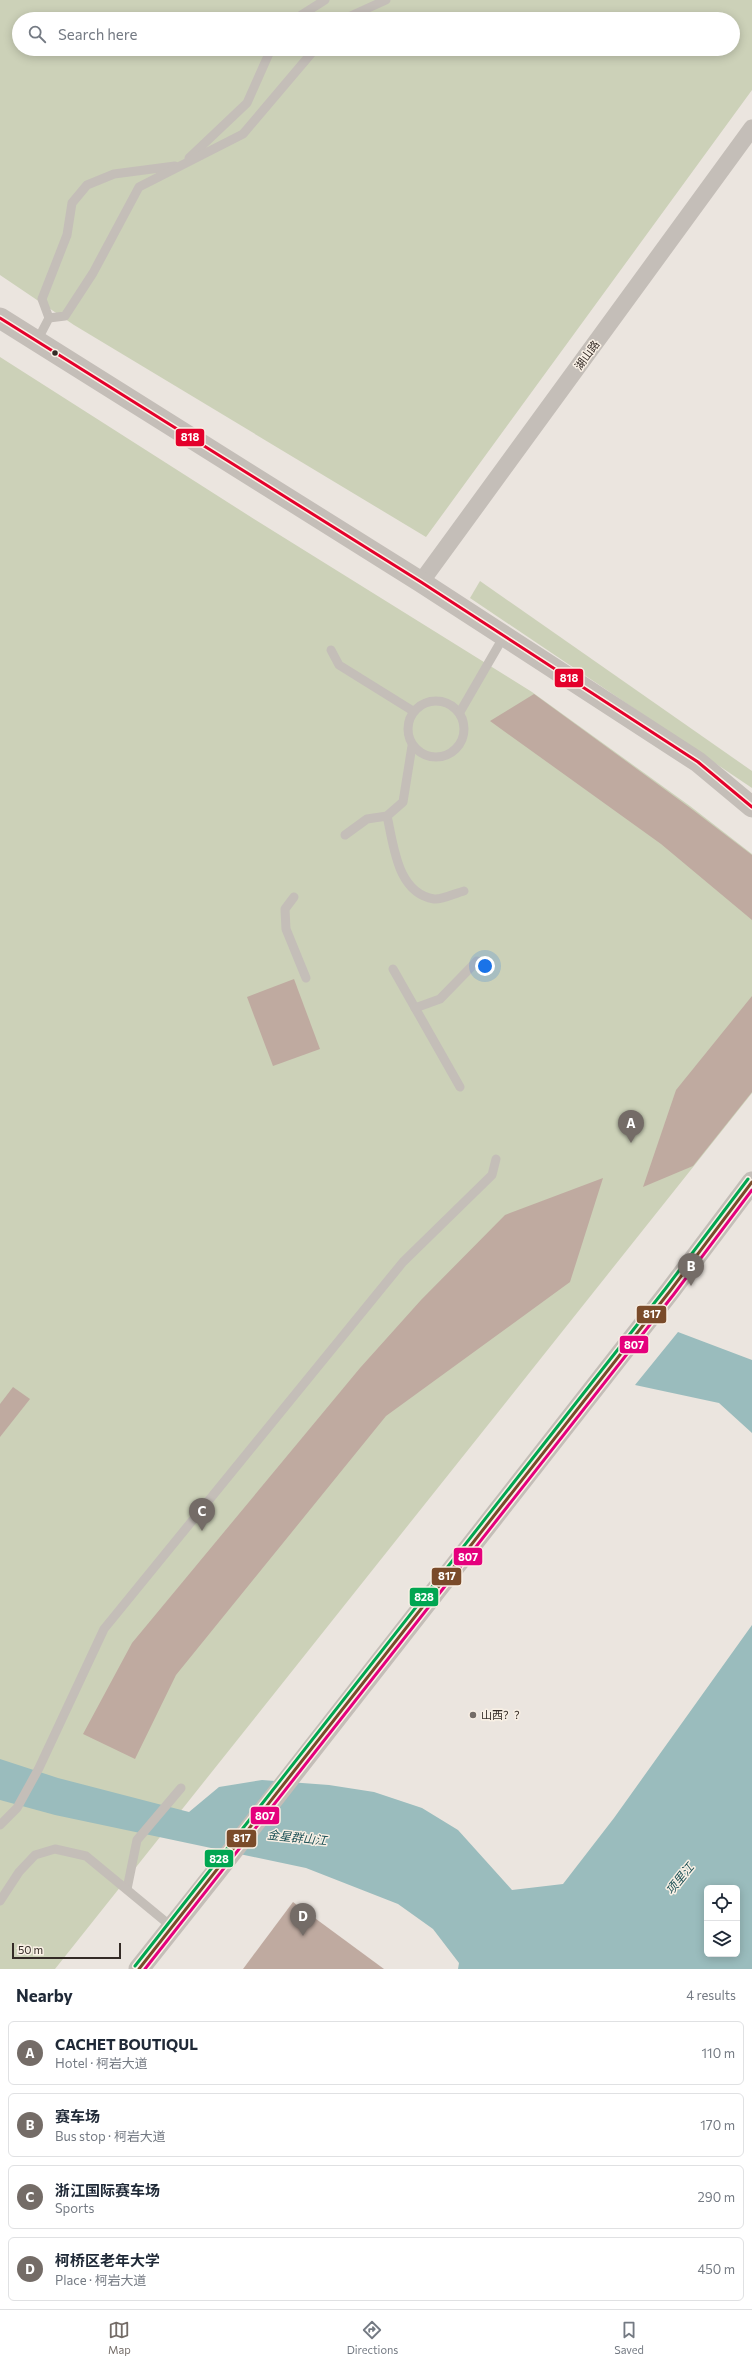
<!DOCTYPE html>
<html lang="en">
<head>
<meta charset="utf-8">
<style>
  :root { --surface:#fff; --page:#f6f6f7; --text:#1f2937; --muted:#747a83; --line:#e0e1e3; --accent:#746c67 }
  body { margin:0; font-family:Commissioner,"Noto Sans SC",sans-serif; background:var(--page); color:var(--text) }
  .controls { position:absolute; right:12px; bottom:12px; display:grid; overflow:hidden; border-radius:6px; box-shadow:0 2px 10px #0003 }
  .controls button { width:36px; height:36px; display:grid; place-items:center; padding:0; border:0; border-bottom:1px solid var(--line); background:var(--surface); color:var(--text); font:20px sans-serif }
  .scale { position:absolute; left:12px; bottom:10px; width:109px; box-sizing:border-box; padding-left:4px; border:2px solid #342b26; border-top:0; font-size:11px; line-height:14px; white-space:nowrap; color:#342b26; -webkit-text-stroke:3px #f9f0e5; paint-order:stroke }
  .you { position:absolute; left:485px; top:966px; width:14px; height:14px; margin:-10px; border:3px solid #fff; border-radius:50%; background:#1a73e8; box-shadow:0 0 0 6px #1a73e833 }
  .badge { display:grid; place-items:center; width:26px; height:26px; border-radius:50%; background:var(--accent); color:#fff; font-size:13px; font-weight:700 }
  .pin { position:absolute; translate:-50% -33px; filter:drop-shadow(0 1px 2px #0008) }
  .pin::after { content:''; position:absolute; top:21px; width:14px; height:12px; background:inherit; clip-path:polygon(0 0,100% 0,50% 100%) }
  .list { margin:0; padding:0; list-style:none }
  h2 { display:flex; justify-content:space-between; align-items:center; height:52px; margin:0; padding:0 16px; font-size:17px }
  h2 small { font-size:13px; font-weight:400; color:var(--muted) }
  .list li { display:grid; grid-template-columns:26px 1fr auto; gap:12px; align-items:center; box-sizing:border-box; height:64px; margin:0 8px 8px; padding:0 8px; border:1px solid var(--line); border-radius:6px }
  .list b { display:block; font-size:15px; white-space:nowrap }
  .list p { margin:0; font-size:13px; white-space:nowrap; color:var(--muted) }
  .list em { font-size:13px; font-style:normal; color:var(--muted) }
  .icon { flex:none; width:22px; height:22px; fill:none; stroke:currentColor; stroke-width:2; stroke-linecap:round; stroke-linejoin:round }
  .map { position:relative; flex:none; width:752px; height:1969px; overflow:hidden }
  .search { position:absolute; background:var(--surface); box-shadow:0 2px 10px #0003; left:12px; right:12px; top:12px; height:44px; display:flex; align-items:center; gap:10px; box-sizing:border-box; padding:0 14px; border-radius:22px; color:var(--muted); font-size:15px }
  .sheet { height:340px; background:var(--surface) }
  nav { display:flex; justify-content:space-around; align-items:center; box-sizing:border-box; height:56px; border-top:1px solid var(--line); background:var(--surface); font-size:11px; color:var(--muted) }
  nav a { display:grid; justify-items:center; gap:2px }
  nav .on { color:var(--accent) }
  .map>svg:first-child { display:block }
</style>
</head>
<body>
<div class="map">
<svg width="752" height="1969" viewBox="0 0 752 1969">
  <rect width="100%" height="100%" fill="#ebe5df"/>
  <g fill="#ccd1b8" fill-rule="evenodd">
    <path d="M0,0H752V90L426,537L74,325L0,275ZM19,19H733V49H19Z"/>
    <path d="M0,357L254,519L532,692L690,806L752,854V1093L55,1969H0Z"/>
    <path d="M480,581L752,771V788L470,598Z"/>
  </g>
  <g fill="#9abcbd" fill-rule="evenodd">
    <path d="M678,1332L752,1360V1433L719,1403L635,1385Z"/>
    <path d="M752,1625V1969H458L459,1963L433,1929L398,1904L306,1868L55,1815L0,1800V1759L58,1778L189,1812L219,1787L262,1780L329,1785L374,1792L422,1808L458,1830L512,1890L563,1884L614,1818ZM707,1888H737V1954H707Z"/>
  </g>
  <g fill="#bfaaa0">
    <path d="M534,694L689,807L752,855V920L661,844L490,721Z"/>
    <path d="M294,979L320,1049L273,1066L247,997Z"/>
    <path d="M752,996V1092L693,1166L643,1187L676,1090Z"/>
    <path d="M603,1178L570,1282L386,1416L176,1675L135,1759L83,1734L132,1643L360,1368L421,1300L505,1215Z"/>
    <path d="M13,1387L30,1399L0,1437V1404Z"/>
    <path d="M293,1902L384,1969H243Z"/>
  </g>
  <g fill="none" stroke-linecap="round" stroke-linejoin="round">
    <g stroke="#c4beb8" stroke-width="9">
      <path d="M295,19L325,0"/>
      <path d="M344,19L386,0"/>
      <path d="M189,158L247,103L271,49"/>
      <path d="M49,318L42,299L67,235L72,203L87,185L114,174L175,166"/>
      <path d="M37,341L49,318L65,316L93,273L139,187L243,134L315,49"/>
      <path d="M331,650L339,665L413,711"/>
      <circle cx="436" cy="729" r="28"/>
      <path d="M460,712L504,636"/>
      <path d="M387,816C394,846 397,893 434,899C442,900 456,893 464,891"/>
      <path d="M345,835L367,819L387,816L403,802L412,746"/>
      <path d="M294,897L285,909L286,929L306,978"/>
      <path d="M393,969L460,1087"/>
      <path d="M415,1008L440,999L477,961"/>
      <path d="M0,1825L17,1808L39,1768L104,1629L403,1262L492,1175L496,1159"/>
      <path d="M127,1889L137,1840L181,1788"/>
      <path d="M0,1901L19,1872L35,1855L55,1849L86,1856L172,1927"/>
    </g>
    <path stroke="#c4beb8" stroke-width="17" d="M421,582L752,128"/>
    <g stroke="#c4beb8" stroke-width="21">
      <path d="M0,318L421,582L698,762L752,807"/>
      <path d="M139,1969L216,1872L670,1291L752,1182"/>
    </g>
    <defs>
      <path id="bus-1" d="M139,1969L670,1291L752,1182"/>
      <path id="bus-2" d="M145,1969L674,1294L752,1190"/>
      <path id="bus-3" d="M135,1966L666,1288L748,1179"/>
      <path id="bus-4" d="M0,318L421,582L698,762L752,807"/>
    </defs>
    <use href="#bus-1" stroke="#f9f0e5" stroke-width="6"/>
    <use href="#bus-2" stroke="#f9f0e5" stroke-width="6"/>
    <use href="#bus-3" stroke="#f9f0e5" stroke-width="6"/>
    <use href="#bus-4" stroke="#f9f0e5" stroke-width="6"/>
    <use href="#bus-1" stroke="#7a4b2a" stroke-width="3"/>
    <use href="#bus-2" stroke="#e5007d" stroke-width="3"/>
    <use href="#bus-3" stroke="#00a651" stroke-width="3"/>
    <use href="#bus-4" stroke="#e4002b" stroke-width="3"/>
  </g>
  <circle fill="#342b26" stroke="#f9f0e5" stroke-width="1.5" cx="55" cy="353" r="3.5"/>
  <circle fill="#746c67" stroke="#f9f0e5" stroke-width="1.5" cx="473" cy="1715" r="4"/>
  <g text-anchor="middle" stroke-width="3" stroke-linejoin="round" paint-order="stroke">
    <g font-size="11" fill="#342b26" stroke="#f9f0e5">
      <text transform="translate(587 355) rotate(-54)" y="4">湖山路</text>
    </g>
    <g font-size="11" fill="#342b26" stroke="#f9f0e5" text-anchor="start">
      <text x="481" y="1719">山西？？</text>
    </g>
    <g font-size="12" font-style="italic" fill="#1c5055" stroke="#f9f0e5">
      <text transform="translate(297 1838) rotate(6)" y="4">金星群山江</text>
      <text transform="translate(680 1879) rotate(-51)" y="4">项里江</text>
    </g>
  </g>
  <g stroke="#f9f0e5" stroke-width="1.5">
    <rect x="175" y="428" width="30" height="19" rx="4" fill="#e4002b"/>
    <rect x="554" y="668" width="30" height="20" rx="4" fill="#e4002b"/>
    <rect x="636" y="1305" width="31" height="19" rx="4" fill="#7a4b2a"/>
    <rect x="619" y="1335" width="30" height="19" rx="4" fill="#e5007d"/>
    <rect x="453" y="1547" width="30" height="19" rx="4" fill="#e5007d"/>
    <rect x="431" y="1567" width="31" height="19" rx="4" fill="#7a4b2a"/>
    <rect x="409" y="1587" width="30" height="20" rx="4" fill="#00a651"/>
    <rect x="250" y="1806" width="30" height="19" rx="4" fill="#e5007d"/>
    <rect x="226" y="1829" width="31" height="19" rx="4" fill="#7a4b2a"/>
    <rect x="204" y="1849" width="30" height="19" rx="4" fill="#00a651"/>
  </g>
  <g font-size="11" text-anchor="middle" font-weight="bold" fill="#fff">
    <text x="190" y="441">818</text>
    <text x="569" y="682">818</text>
    <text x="652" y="1318">817</text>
    <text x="634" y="1349">807</text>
    <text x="468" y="1561">807</text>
    <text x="447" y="1580">817</text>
    <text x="424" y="1601">828</text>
    <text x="265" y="1820">807</text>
    <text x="242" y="1842">817</text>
    <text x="219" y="1863">828</text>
  </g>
</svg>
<div class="controls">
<button><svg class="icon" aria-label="locate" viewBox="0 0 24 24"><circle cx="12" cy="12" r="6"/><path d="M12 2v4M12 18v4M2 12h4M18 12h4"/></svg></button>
<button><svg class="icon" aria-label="layers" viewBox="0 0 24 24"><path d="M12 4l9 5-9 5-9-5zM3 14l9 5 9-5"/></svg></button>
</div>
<div class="scale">50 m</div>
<div class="you"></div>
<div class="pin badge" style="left:631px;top:1143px">A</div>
<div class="pin badge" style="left:691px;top:1286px">B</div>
<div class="pin badge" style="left:202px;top:1531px">C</div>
<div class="pin badge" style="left:303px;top:1936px">D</div>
<div class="search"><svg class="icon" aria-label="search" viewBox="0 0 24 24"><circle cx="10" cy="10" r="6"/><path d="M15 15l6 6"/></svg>Search here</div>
</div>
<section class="sheet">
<h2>Nearby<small>4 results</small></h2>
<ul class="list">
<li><span class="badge">A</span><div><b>CACHET BOUTIQUL</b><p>Hotel · 柯岩大道</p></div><em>110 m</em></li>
<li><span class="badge">B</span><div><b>赛车场</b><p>Bus stop · 柯岩大道</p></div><em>170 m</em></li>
<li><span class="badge">C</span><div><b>浙江国际赛车场</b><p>Sports</p></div><em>290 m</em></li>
<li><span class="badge">D</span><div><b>柯桥区老年大学</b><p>Place · 柯岩大道</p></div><em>450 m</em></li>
</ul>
</section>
<nav>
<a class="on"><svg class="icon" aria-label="map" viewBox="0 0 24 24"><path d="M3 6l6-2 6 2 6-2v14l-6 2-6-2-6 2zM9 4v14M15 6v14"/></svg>Map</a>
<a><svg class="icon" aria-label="directions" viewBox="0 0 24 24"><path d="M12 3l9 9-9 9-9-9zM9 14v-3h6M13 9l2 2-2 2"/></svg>Directions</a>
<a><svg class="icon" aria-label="saved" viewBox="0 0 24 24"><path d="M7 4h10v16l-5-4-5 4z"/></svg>Saved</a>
</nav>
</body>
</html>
